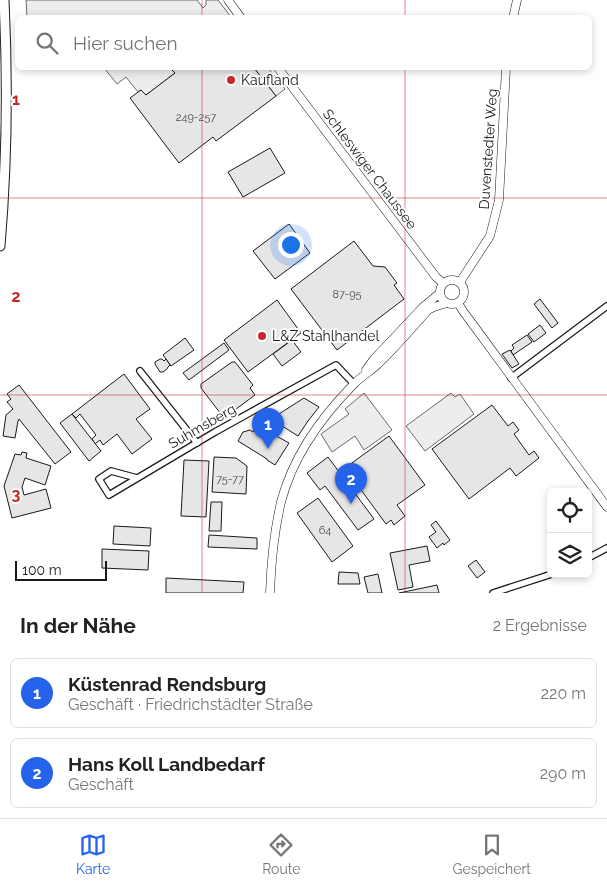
<!DOCTYPE html>
<html lang="de">
<head>
<meta charset="utf-8">
<style>
  :root { --surface:#fff; --page:#f6f6f6; --text:#222; --muted:#767676; --line:#e0e0e0; --accent:#2563eb }
  body { margin:0; font-family:Raleway,sans-serif; background:var(--page); color:var(--text) }
  .controls { position:absolute; right:15px; bottom:15px; display:grid; overflow:hidden; border-radius:8px; box-shadow:0 2px 8px #0003 }
  .controls button { width:45px; height:45px; display:grid; place-items:center; padding:0; border:0; border-bottom:1px solid var(--line); background:var(--surface); color:var(--text); font:25px sans-serif }
  .scale { position:absolute; left:15px; bottom:12px; width:92px; box-sizing:border-box; padding-left:5px; border:2px solid #1a1a1a; border-top:0; font-size:14px; line-height:18px; white-space:nowrap; color:#1a1a1a; -webkit-text-stroke:4px #fff; paint-order:stroke }
  .you { position:absolute; left:290px; top:244px; width:18px; height:18px; margin:-12px; border:4px solid #fff; border-radius:50%; background:#1a73e8; box-shadow:0 0 0 8px #1a73e833 }
  .badge { display:grid; place-items:center; width:32px; height:32px; border-radius:50%; background:var(--accent); color:#fff; font-size:16px; font-weight:700 }
  .pin { position:absolute; translate:-50% -41px; filter:drop-shadow(0 1px 2px #0008) }
  .pin::after { content:''; position:absolute; top:26px; width:18px; height:15px; background:inherit; clip-path:polygon(0 0,100% 0,50% 100%) }
  .list { margin:0; padding:0; list-style:none }
  h2 { display:flex; justify-content:space-between; align-items:center; height:65px; margin:0; padding:0 20px; font-size:21px }
  h2 small { font-size:16px; font-weight:400; color:var(--muted) }
  .list li { display:grid; grid-template-columns:32px 1fr auto; gap:15px; align-items:center; box-sizing:border-box; height:70px; margin:0 10px 10px; padding:0 10px; border:1px solid var(--line); border-radius:8px }
  .list b { display:block; font-size:19px; white-space:nowrap }
  .list p { margin:0; font-size:16px; white-space:nowrap; color:var(--muted) }
  .list em { font-size:16px; font-style:normal; color:var(--muted) }
  .icon { flex:none; width:28px; height:28px; fill:none; stroke:currentColor; stroke-width:2; stroke-linecap:round; stroke-linejoin:round }
  .map { position:relative; flex:none; width:607px; height:593px; overflow:hidden }
  .search { position:absolute; background:var(--surface); box-shadow:0 2px 8px #0003; left:15px; right:15px; top:15px; height:55px; display:flex; align-items:center; gap:12px; box-sizing:border-box; padding:0 18px; border-radius:8px; color:var(--muted); font-size:19px }
  .sheet { height:225px; background:var(--surface) }
  nav { display:flex; justify-content:space-around; align-items:center; box-sizing:border-box; height:70px; border-top:1px solid var(--line); background:var(--surface); font-size:14px; color:var(--muted) }
  nav a { display:grid; justify-items:center; gap:2px }
  nav .on { color:var(--accent) }
  .map>svg:first-child { display:block }
</style>
</head>
<body>
<div class="map">
<svg width="607" height="593" viewBox="0 0 607 593">
  <rect width="100%" height="100%" fill="#fff"/>
  <g fill="#ededed" stroke="#6a6a6a">
    <path d="M26,0H197L203,8L206,5V0H218L231,17H27Z"/>
    <path d="M104,68H173L171,69L175,73L146,95L141,90L138,92L126,77L117,84Z"/>
    <path d="M254,68H268L285,89L276,96Z"/>
    <path d="M364,393L392,430L364,450L355,436L332,452L321,434L349,414L345,409Z"/>
    <path d="M451,393L455,397L460,394L474,414L425,451L406,426Z"/>
  </g>
  <g fill="#e6e6e6" stroke="#1a1a1a">
    <path d="M173,68H254L276,96L216,141L213,137L179,163L130,98L141,90L146,95L175,73L171,69Z"/>
    <path d="M270,148L285,173L243,197L228,172Z"/>
    <path d="M289,224L310,253L275,279L253,251Z"/>
    <path d="M354,241L373,266L385,267L397,283L394,285L404,299L337,350L291,289Z"/>
    <path d="M540,299L558,323L552,328L534,304Z"/>
    <path d="M277,300L301,333L248,372L224,340Z"/>
    <path d="M540,325L546,333L534,342L528,334Z"/>
    <path d="M527,335L532,342L513,355L511,351L514,348L512,345Z"/>
    <path d="M185,338L194,350L171,366L163,355Z"/>
    <path d="M292,340L301,352L282,366L273,354Z"/>
    <path d="M224,343L229,350L189,380L183,373Z"/>
    <path d="M510,350L519,364L512,368L502,354Z"/>
    <path d="M160,359H162L164,361L166,359L170,365L168,367L167,369L163,372H160L155,364V362Z"/>
    <path d="M232,362H235L253,385L250,388L255,395L224,418L201,388V384Z"/>
    <path d="M124,374L150,409L136,419L152,439L132,454L117,434L103,445L100,440L95,444L92,439L96,435L80,414L76,418L72,414Z"/>
    <path d="M19,385L71,452L55,464L19,419L18,421L15,438L3,436L6,415L13,409L7,402L11,399L7,394Z"/>
    <path d="M304,398L319,407L308,421L298,436L271,419Z"/>
    <path d="M492,405L508,426L513,422L519,430L514,434L529,455L534,451L539,458L516,476L510,468L469,499L432,449Z"/>
    <path d="M72,414L101,451L89,461L60,423Z"/>
    <path d="M254,429L269,439L273,434L289,443L275,465L267,460V459L238,441L243,432L250,430L253,432Z"/>
    <path d="M389,436L425,485L397,505L405,516L394,525L391,520L386,524L345,468Z"/>
    <path d="M22,452L27,453L26,458L51,466L45,485L25,478L22,487L24,495L46,489L51,508L12,518L4,486L15,454L21,455Z"/>
    <path d="M214,457L236,458L247,466L246,494L212,492Z"/>
    <path d="M328,457L374,519L358,530L325,486L320,490L307,473Z"/>
    <path d="M184,460L209,461L206,517L181,516Z"/>
    <path d="M318,498L353,546L332,562L297,513Z"/>
    <path d="M211,502H222L221,531H209Z"/>
    <path d="M436,521L450,540L444,545L443,543L437,548L429,537L436,532L431,525Z"/>
    <path d="M114,526L151,528L150,546L113,544Z"/>
    <path d="M209,535L257,538V549L208,547Z"/>
    <path d="M427,546L430,561L409,565L413,587L398,590L390,553Z"/>
    <path d="M102,549L149,551L148,570L102,568Z"/>
    <path d="M476,560L485,572L477,578L468,566Z"/>
    <path d="M339,572L358,573L360,584H338Z"/>
    <path d="M378,574L382,593H368L364,577Z"/>
    <path d="M166,578L244,582L243,593H166Z"/>
    <path d="M437,585L439,593H399Z"/>
  </g>
  <g fill="none" stroke-linecap="round" stroke-linejoin="round">
    <defs>
      <g id="street">
        <path d="M140,371L197,443"/>
        <path d="M511,378L607,306"/>
        <path d="M137,478L111,471L99,479L109,495L215,432L336,365L354,384"/>
        <path d="M588,558L607,548"/>
        <path d="M493,593L552,574"/>
      </g>
      <g id="secondary">
        <path d="M228,0L241,18"/>
        <path d="M513,18L517,0"/>
        <path d="M278,68L436,277L443,283"/>
        <circle cx="452" cy="292" r="12"/>
        <path d="M460,282L490,236L499,200L506,68"/>
        <path d="M458,303L463,311L607,507"/>
        <path d="M366,370L374,359L423,307L440,293"/>
        <path d="M270,593C271,563 274,532 281,502C293,456 322,416 355,383C362,376 371,371 378,364C396,347 412,328 428,310L434,307L447,303"/>
      </g>
      <path id="primary" d="M0,246C7,164 8,82 4,0"/>
    </defs>
    <use href="#street" stroke="#1a1a1a" stroke-width="8"/>
    <use href="#secondary" stroke="#1a1a1a" stroke-width="9"/>
    <use href="#primary" stroke="#1a1a1a" stroke-width="11"/>
    <use href="#street" stroke="#fff" stroke-width="5.5"/>
    <use href="#secondary" stroke="#fff" stroke-width="8"/>
    <use href="#primary" stroke="#fff" stroke-width="9"/>
  </g>
  <path fill="none" stroke="#c62828" stroke-width="1" stroke-opacity="0.55" d="M202,0V18M405,0V18M202,68V593M405,68V593M0,198H607M0,395H607"/>
  <g fill="#c62828" stroke="#fff" stroke-width="2">
    <circle cx="231" cy="80" r="5"/>
    <circle cx="262" cy="336" r="5"/>
  </g>
  <g text-anchor="middle" stroke-width="4" stroke-linejoin="round" paint-order="stroke">
    <g font-size="11" fill="#4d4d4d">
      <text x="196" y="121">249-257</text>
      <text x="347" y="298">87-95</text>
      <text x="230" y="483">75-77</text>
      <text x="325" y="534">64</text>
    </g>
    <g font-size="14" fill="#1a1a1a" stroke="#fff" text-anchor="start">
      <text x="241" y="85">Kaufland</text>
      <text x="272" y="341">L&amp;Z Stahlhandel</text>
    </g>
    <g font-size="14" fill="#1a1a1a" stroke="#fff">
      <text transform="translate(488 149) rotate(-86)" y="5">Duvenstedter Weg</text>
      <text transform="translate(370 169) rotate(53)" y="5">Schleswiger Chaussee</text>
      <text transform="translate(202 426) rotate(-30)" y="5">Suhmsberg</text>
    </g>
  </g>
  <g font-size="16" text-anchor="middle" font-weight="bold" fill="#c62828" stroke="#fff" stroke-width="4" stroke-linejoin="round" paint-order="stroke">
    <text x="16" y="105">1</text>
    <text x="16" y="302">2</text>
    <text x="16" y="500">3</text>
  </g>
</svg>
<div class="controls">
<button><svg class="icon" aria-label="locate" viewBox="0 0 24 24"><circle cx="12" cy="12" r="6"/><path d="M12 2v4M12 18v4M2 12h4M18 12h4"/></svg></button>
<button><svg class="icon" aria-label="layers" viewBox="0 0 24 24"><path d="M12 4l9 5-9 5-9-5zM3 14l9 5 9-5"/></svg></button>
</div>
<div class="scale">100 m</div>
<div class="you"></div>
<div class="pin badge" style="left:268px;top:449px">1</div>
<div class="pin badge" style="left:351px;top:504px">2</div>
<div class="search"><svg class="icon" aria-label="search" viewBox="0 0 24 24"><circle cx="10" cy="10" r="6"/><path d="M15 15l6 6"/></svg>Hier suchen</div>
</div>
<section class="sheet">
<h2>In der Nähe<small>2 Ergebnisse</small></h2>
<ul class="list">
<li><span class="badge">1</span><div><b>Küstenrad Rendsburg</b><p>Geschäft · Friedrichstädter Straße</p></div><em>220 m</em></li>
<li><span class="badge">2</span><div><b>Hans Koll Landbedarf</b><p>Geschäft</p></div><em>290 m</em></li>
</ul>
</section>
<nav>
<a class="on"><svg class="icon" aria-label="map" viewBox="0 0 24 24"><path d="M3 6l6-2 6 2 6-2v14l-6 2-6-2-6 2zM9 4v14M15 6v14"/></svg>Karte</a>
<a><svg class="icon" aria-label="directions" viewBox="0 0 24 24"><path d="M12 3l9 9-9 9-9-9zM9 14v-3h6M13 9l2 2-2 2"/></svg>Route</a>
<a><svg class="icon" aria-label="saved" viewBox="0 0 24 24"><path d="M7 4h10v16l-5-4-5 4z"/></svg>Gespeichert</a>
</nav>
</body>
</html>
